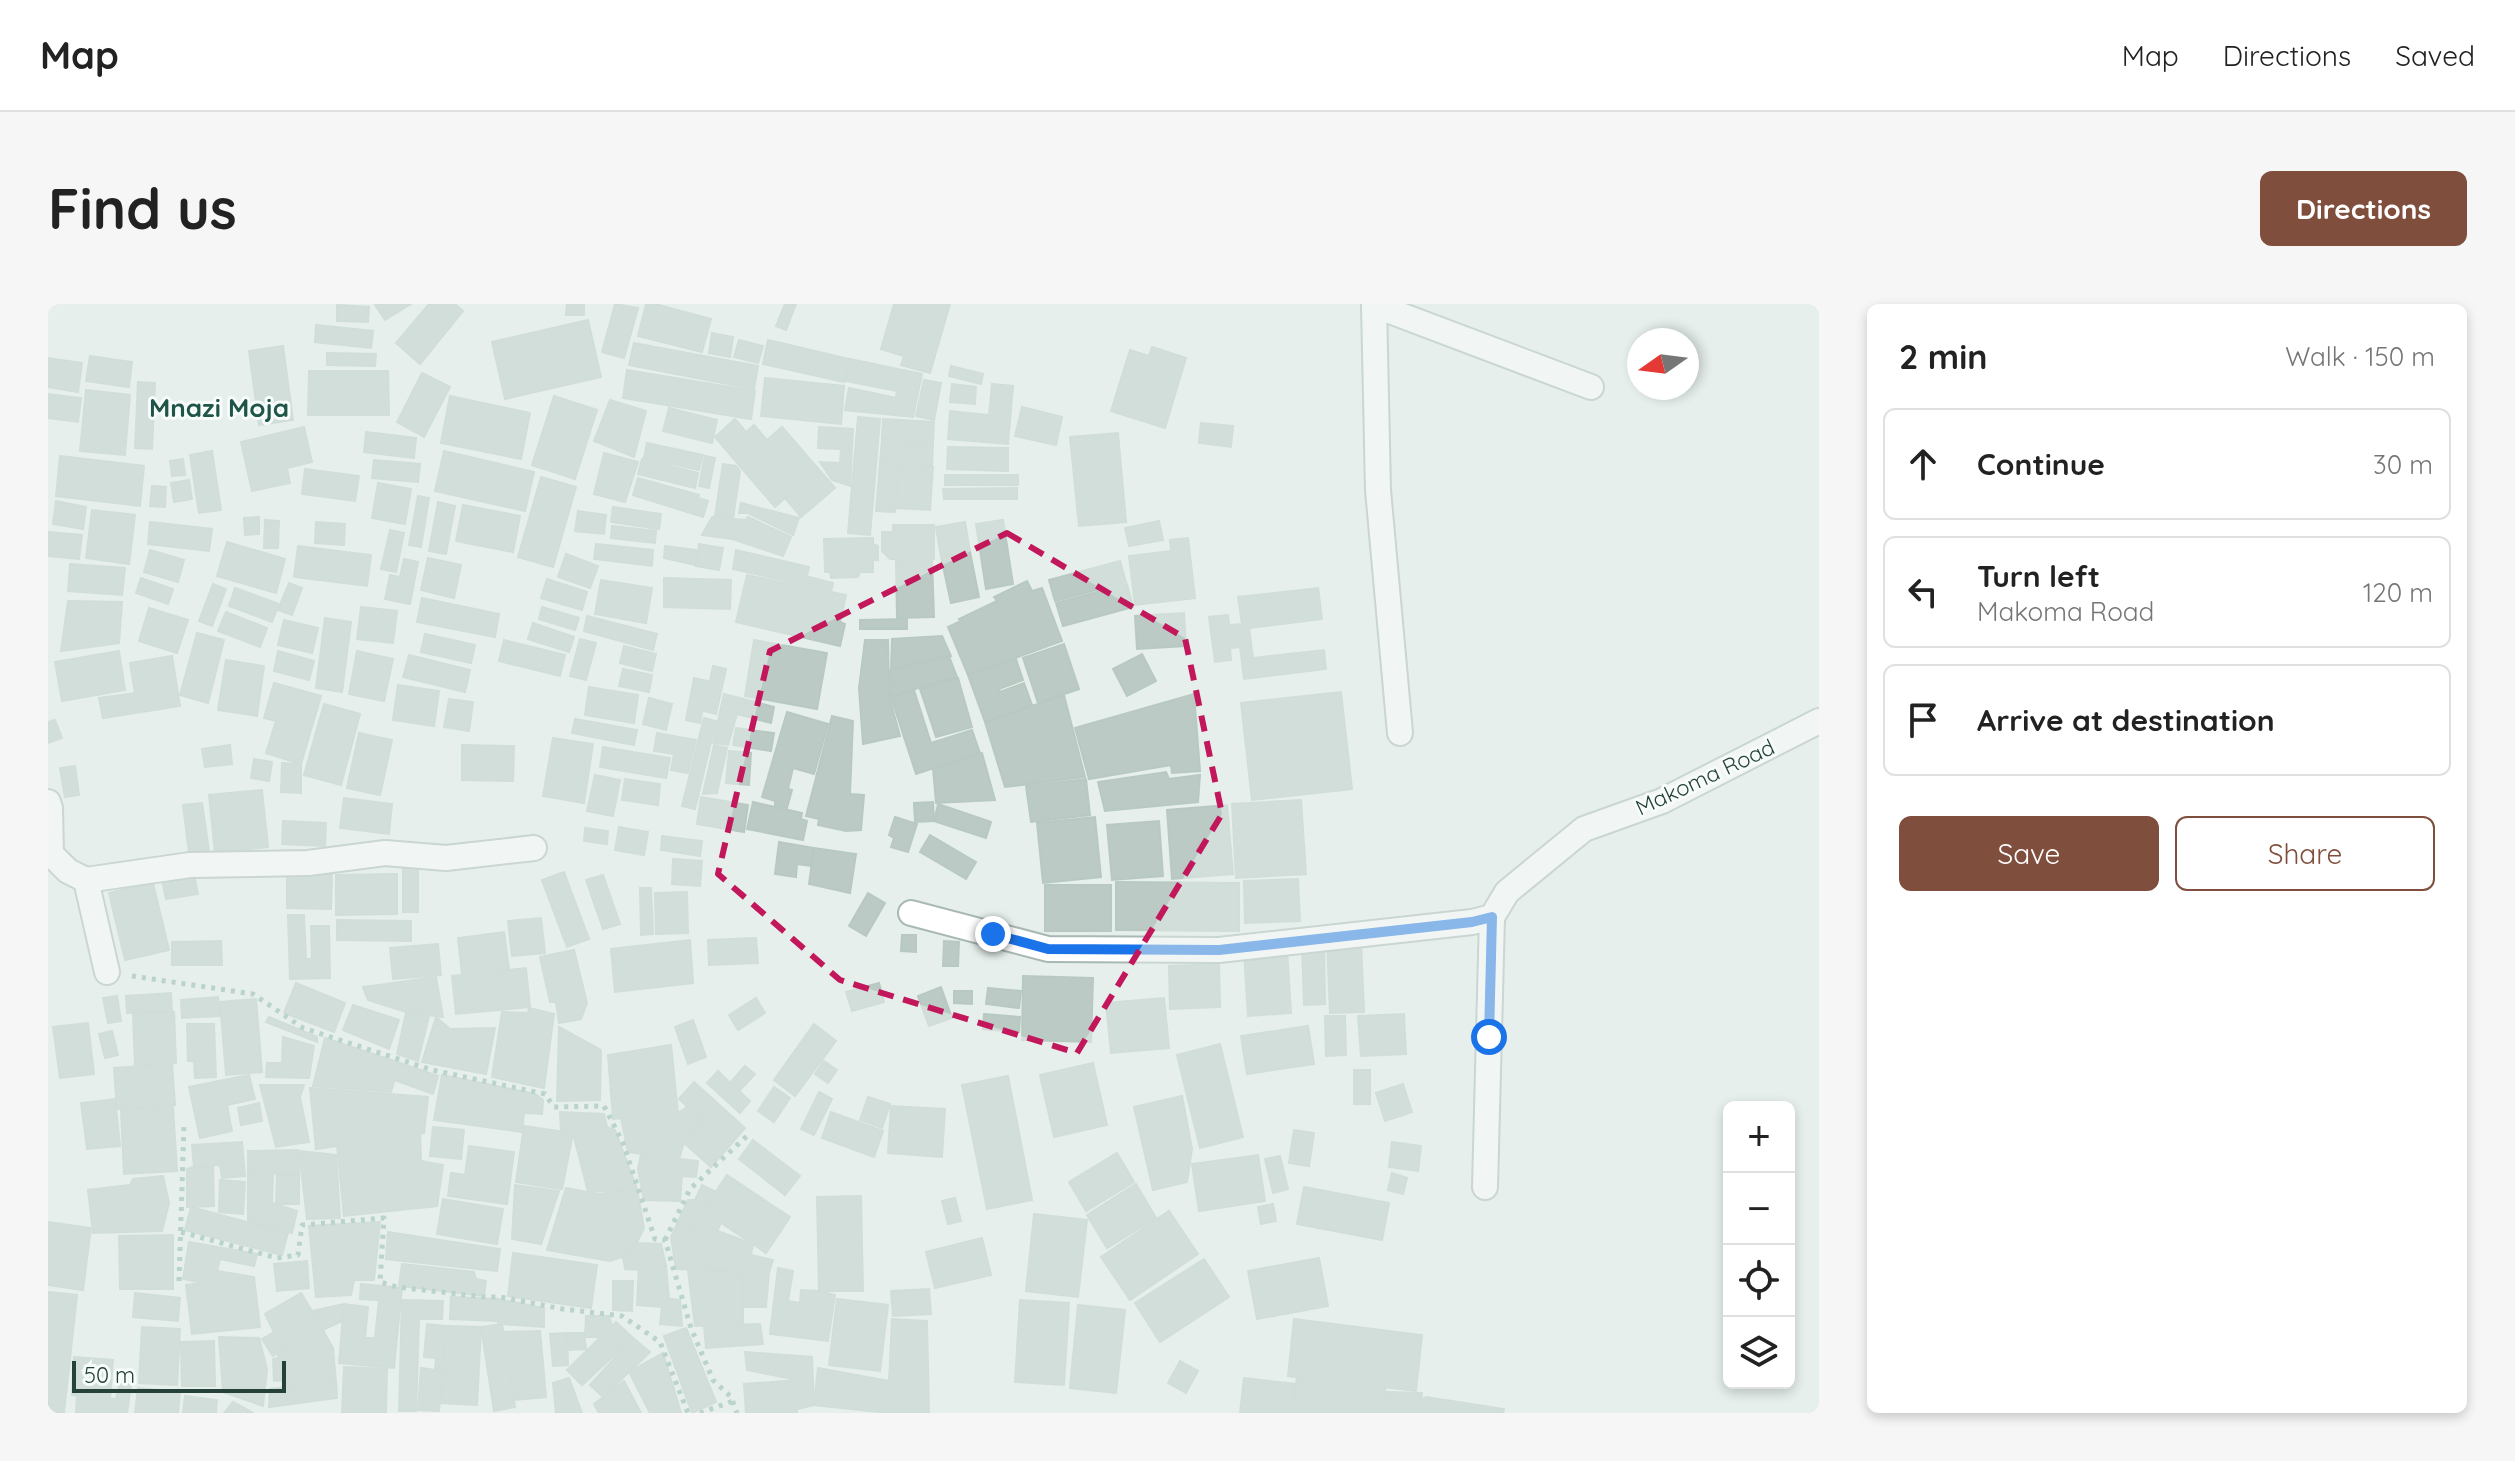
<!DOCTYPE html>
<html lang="en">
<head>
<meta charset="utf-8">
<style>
  :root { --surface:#fff; --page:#f6f6f6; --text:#222; --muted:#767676; --line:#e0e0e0; --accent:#804e3d }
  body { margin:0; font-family:Quicksand,sans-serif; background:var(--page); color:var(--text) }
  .controls { position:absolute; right:24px; bottom:24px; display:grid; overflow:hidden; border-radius:12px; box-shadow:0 4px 12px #0003 }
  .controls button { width:72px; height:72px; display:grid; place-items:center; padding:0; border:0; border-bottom:2px solid var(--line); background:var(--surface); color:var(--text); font:40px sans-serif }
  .compass { position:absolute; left:1579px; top:24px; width:72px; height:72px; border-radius:50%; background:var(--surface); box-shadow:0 4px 12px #0003; rotate:256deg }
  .scale { position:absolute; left:24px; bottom:20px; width:214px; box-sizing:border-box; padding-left:8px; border:4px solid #24423a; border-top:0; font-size:22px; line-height:28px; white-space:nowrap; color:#24423a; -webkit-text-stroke:6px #f7fbf9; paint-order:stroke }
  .stop { position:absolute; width:24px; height:24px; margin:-18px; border:6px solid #1a73e8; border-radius:50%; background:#fff }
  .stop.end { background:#1a73e8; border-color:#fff; box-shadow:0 2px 8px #0008 }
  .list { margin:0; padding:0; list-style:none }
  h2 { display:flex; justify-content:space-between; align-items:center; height:104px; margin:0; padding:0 32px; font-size:34px }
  h2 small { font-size:26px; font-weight:400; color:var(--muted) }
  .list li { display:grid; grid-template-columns:52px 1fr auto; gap:24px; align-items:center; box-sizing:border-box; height:112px; margin:0 16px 16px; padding:0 16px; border:2px solid var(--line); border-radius:12px }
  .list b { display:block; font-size:30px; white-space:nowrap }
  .list p { margin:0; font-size:26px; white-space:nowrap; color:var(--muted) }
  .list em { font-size:26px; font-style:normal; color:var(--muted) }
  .actions { display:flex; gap:16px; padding:24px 32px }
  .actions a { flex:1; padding:18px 0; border:2px solid var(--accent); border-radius:12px; text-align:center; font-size:28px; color:var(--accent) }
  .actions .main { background:var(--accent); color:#fff }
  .icon { flex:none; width:44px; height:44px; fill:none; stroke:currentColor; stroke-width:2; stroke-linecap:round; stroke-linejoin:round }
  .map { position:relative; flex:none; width:1771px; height:1109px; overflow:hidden; border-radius:12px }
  header { display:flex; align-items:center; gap:48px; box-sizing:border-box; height:112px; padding:0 40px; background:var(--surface); border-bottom:2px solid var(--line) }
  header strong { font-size:38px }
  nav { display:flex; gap:44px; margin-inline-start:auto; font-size:28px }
  .intro { display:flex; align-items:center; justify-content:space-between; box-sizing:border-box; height:192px; padding:0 48px }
  h1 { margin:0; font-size:56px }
  .button { padding:20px 36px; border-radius:12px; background:var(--accent); color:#fff; font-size:28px; font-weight:700 }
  main { display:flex; gap:48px; padding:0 48px }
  aside { flex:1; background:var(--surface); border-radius:12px; box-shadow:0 4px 12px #0003 }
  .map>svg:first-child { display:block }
</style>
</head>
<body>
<header>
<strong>Map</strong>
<nav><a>Map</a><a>Directions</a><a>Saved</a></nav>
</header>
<div class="intro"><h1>Find us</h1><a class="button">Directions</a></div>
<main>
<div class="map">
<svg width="1771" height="1109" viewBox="0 0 1771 1109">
  <rect width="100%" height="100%" fill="#e6efeb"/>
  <g fill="#bbcac4" stroke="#b8c9c2" stroke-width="2">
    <path d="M329,0H363L337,16L327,1Z"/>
    <path d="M381,0H407L415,7L372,60L348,39Z"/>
    <path d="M519,0H536V11H518Z"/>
    <path d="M567,0L590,4L576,54L554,48Z"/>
    <path d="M598,0H607L663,15L654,48L590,32Z"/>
    <path d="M737,0H748L738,26L728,22Z"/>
    <path d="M846,0H902L882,69L853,61L856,52L833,45Z"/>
    <path d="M289,1L321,3L320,18L289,17Z"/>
    <path d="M540,16L553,73L457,95L444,38Z"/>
    <path d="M268,21L325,27L323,44L267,38Z"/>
    <path d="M664,29L685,33L682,53L661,49Z"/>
    <path d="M691,36L715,42L710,59L686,53Z"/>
    <path d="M720,36L801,55L796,78L715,60Z"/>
    <path d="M586,39L710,62L706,85L581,61Z"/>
    <path d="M235,42L245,116L211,121L201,47Z"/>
    <path d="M1104,43L1138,54L1117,124L1063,107L1082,46L1101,52Z"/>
    <path d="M279,49L328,50L327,62L279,61Z"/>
    <path d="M42,52L84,58L81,83L38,77Z"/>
    <path d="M0,54L34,59L30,88L0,83Z"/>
    <path d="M802,55L874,70L865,113L797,106L801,84L848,94L849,87L798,77Z"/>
    <path d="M903,62L935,70L933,80L901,72Z"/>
    <path d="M579,66L707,87L703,115L575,94Z"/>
    <path d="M261,67H340L341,111H260Z"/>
    <path d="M374,69L402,83L376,133L349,118Z"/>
    <path d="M717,74L796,82L793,120L713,112Z"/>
    <path d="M876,76L893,79L886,116L868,112Z"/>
    <path d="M90,78L107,79L104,145L87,144Z"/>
    <path d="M904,80L928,83L927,100L902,98Z"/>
    <path d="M944,80L965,82L960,140L900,135L902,107L941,111Z"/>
    <path d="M38,86L82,91L77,151L32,147Z"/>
    <path d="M0,90L33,94L30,118L0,114Z"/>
    <path d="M402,92L482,109L473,155L393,139Z"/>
    <path d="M506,92L549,106L527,175L484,161Z"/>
    <path d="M562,96L598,107L586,153L546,137Z"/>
    <path d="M974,103L1014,113L1008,141L967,132Z"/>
    <path d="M621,104L669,116L664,139L615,127Z"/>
    <path d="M810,113L832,115L822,231L800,229Z"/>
    <path d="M687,115L698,128L706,121L719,136L734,123L787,184L753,213L737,194L727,203L667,133Z"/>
    <path d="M835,115L886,118L885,138L834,135Z"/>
    <path d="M1153,119L1185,122L1183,143L1151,139Z"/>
    <path d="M256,123L264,158L239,164L242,179L204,187L193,138Z"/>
    <path d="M771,123L805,125L802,182L784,176L772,158L792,159L793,145L770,144Z"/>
    <path d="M318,128L368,134L366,154L316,148Z"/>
    <path d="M1070,129L1078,218L1031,222L1022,133Z"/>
    <path d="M834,137L885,139L884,162L832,158Z"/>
    <path d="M599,139L655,151L651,166L596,154Z"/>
    <path d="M900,143L960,144V167L899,165Z"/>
    <path d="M164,147L173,206L151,209L142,151Z"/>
    <path d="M396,147L486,168L477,207L387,187Z"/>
    <path d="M556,149L590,158L577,198L546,190Z"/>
    <path d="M12,152L96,162L92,202L8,192Z"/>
    <path d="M657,152L667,154L661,184L651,182Z"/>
    <path d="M135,155L137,171L124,172L122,157Z"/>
    <path d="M594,155L650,169L647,184L590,170Z"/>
    <path d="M326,156L372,160L370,178L324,174Z"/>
    <path d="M832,158L851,160L847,208L828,207Z"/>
    <path d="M675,160L688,162L692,167L685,215L667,212Z"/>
    <path d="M851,160L885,163L882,206L848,204Z"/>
    <path d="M257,165L311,172L307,197L254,190Z"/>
    <rect x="897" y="171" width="73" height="10"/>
    <path d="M493,173L528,183L505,263L470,253Z"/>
    <path d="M590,174L651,191L650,194L660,197L655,213L585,191Z"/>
    <path d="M141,176L144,195L126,198L123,179Z"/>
    <path d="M330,179L363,185L357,220L324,214Z"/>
    <path d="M104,182L118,183L117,203L102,202Z"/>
    <path d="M969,184V195H896L895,185Z"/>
    <path d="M370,192L381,194L373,243L361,241Z"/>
    <path d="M8,197L38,203L35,225L5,220Z"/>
    <path d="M390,198L407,202L398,250L381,247Z"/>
    <path d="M693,199L751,214L745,231L700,209H691Z"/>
    <path d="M415,201L472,212L465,248L408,237Z"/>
    <path d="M565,203L613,210L611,225L563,218Z"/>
    <path d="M44,206L87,211L81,260L38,254Z"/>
    <path d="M530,207L558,211L556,230L527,227Z"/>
    <path d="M211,213V230L197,231L196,214Z"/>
    <path d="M664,213L697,216L700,213L743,233L735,252L684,235L654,231Z"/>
    <path d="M217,216L231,217L230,244H216Z"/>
    <path d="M955,216L965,280L938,285L928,220Z"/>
    <path d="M1111,217L1115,236L1081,242L1077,224Z"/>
    <path d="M102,218L164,225L161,247L100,240Z"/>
    <path d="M268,218L297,220L296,241L267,239Z"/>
    <path d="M917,218L922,248L893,253L888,223Z"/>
    <path d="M845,221H886V255H842L834,247V228H845Z"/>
    <path d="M564,222L608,227L607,239L563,234Z"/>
    <path d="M342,226L356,229L348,268L333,265Z"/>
    <path d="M0,228L34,231L31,255L0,252Z"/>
    <path d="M825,234V240L830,242V256H825V268H812L810,273L783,274L782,268H777L776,235Z"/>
    <path d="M1140,234L1147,294L1087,301L1081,252L1123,247L1122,236Z"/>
    <path d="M179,238L237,255L228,289L169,272Z"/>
    <path d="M548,240L605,246L604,262L546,255Z"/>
    <path d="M651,240L675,244L671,266L648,262Z"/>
    <path d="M250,242L323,251L319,282L246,273Z"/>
    <path d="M617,242L649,246L647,261L616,254Z"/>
    <path d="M102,246L136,256L130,278L96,268Z"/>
    <path d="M688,246L761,263L757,281L685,265Z"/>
    <path d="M922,248L931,293L903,299L893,253Z"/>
    <path d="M518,250L550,262L542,284L510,273Z"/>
    <path d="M380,254L413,261L406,294L373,286Z"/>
    <path d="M356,255L370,258L362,300L337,295L342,271L352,273Z"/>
    <path d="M884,256L886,313L849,314L848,257Z"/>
    <path d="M1072,257L1078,278L1007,297L1001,276Z"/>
    <path d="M22,260L77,264L74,291L20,287Z"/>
    <path d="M699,271L757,283L761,273L785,279L783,288L798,291L792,318L797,320L792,342L688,318Z"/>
    <path d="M93,274L125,285L120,300L88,289Z"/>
    <path d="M616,274L683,276L682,305L616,303Z"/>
    <path d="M499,275L539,288L534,306L493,294Z"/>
    <path d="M553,276L604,284L598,319L547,310Z"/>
    <path d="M979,277L984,287L994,284L1014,337L920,371L900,323L913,317L911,315L949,297L946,293Z"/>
    <path d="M241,279L254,284L244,311L230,306Z"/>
    <path d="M165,280L178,285L164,322L151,317Z"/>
    <path d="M1079,280L1085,303L1015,322L1008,299Z"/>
    <path d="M187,284L231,300L224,318L181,302Z"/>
    <path d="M1270,284L1274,315L1201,324L1205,354L1276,346L1278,365L1196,375L1192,343L1182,344L1183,356L1167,358L1161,313L1180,311L1181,321L1194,320L1190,293Z"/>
    <path d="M374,294L451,310L447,333L369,318Z"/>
    <path d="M20,297L74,298L71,339L13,347Z"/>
    <path d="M313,303L349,307L345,339L309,335Z"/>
    <path d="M494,303L531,314L527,326L491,315Z"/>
    <path d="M101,304L140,316L129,349L91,337Z"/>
    <path d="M178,308L219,324L212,343L170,327Z"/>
    <path d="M1136,309L1138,342L1089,345L1087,312Z"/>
    <path d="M539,312L609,330L605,346L536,327Z"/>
    <path d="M277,314L303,318L294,388L268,384Z"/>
    <path d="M859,315V325H812V316Z"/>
    <path d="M236,316L270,324L264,349L230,341Z"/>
    <path d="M485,319L526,333L521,348L480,335Z"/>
    <path d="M149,329L176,336L160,399L132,391Z"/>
    <path d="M377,330L427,341L423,359L373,348Z"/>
    <path d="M894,332L903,352L843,366L844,335Z"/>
    <path d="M532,335L548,339L538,376L522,372Z"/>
    <path d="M456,336L517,351L512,372L451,357Z"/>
    <path d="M706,336L779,349L769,405L697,392Z"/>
    <path d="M817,336H840L841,392L852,432L815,440L811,384Z"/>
    <path d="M1016,340L1031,385L990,399L975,354Z"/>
    <path d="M576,342L608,350L604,367L572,359Z"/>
    <path d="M71,347L77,386L14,397L7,358Z"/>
    <path d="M230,347L266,357L261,376L226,367Z"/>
    <path d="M309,347L345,355L336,397L301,390Z"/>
    <path d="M1094,350L1108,377L1079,392L1065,365Z"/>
    <path d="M361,351L422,366L417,388L355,373Z"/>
    <path d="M124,352L132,402L55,414L51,394L87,389L82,359Z"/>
    <path d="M901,352L909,373L843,392L842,366Z"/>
    <path d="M968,355L975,376L951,385L952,388L976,379L984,401L937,418L920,371Z"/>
    <path d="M178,356L216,362L209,412L170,406Z"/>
    <path d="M665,362L678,365L668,410L656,407Z"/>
    <path d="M575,365L604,371L601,388L571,382Z"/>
    <path d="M646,374L660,377L652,419L638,416Z"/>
    <path d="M910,374L924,423L888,433L872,385Z"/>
    <path d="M226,379L273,392L253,460L218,449L228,417L216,414Z"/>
    <path d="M350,381L391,387L386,422L345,416Z"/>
    <path d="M541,383L590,391L586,419L537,411Z"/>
    <path d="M866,386L883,439L924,426L932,449L868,470L843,393Z"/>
    <path d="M1293,388L1304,485L1204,496L1193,399Z"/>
    <path d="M676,390L726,403L723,419L689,410L680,441L665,439Z"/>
    <path d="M1146,390L1152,467L1124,469L1123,461L1041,475L1027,424Z"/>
    <path d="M1016,391L1037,473L957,483L937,418Z"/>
    <path d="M601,394L624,400L618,426L595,420Z"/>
    <path d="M401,395L425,398L421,427L396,423Z"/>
    <path d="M276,400L312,410L293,481L256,471Z"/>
    <path d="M739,408L780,420L766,470L745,464L740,485L744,486L739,504L727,501V497L714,493Z"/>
    <path d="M784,412L805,417L802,490L816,491L813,526L798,527L770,521L771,515L758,512Z"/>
    <path d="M656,414L668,417L647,505L634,502Z"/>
    <path d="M527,415L589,426L586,441L524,429Z"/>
    <path d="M7,416L14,434L0,439V418Z"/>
    <path d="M688,424L726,429L723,447L685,441Z"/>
    <path d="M311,429L344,436L332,491L299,484Z"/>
    <path d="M609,429L648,436L640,469L623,466L626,450L606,447Z"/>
    <path d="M505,434L545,440L536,499L495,492Z"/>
    <path d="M182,441L184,460L157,463L154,445Z"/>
    <path d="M414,441L466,442L465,477L414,476Z"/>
    <path d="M666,441L679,444L669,489L655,490Z"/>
    <path d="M555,443L622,454L618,474L552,463Z"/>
    <path d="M681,447L703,449L701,481L678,479Z"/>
    <path d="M934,449L947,496L888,499L885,464Z"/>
    <path d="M206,455L224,458L221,477L203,474Z"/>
    <path d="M234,459L253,460V489L233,488Z"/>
    <path d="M27,462L31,491L17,493L12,464Z"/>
    <path d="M1118,468L1121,475L1152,471L1150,498L1057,507L1050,478Z"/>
    <path d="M547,471L572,476L565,512L539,507Z"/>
    <path d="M577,475L612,480L610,501L574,496Z"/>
    <path d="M1038,475L1042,511L983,518L978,482Z"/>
    <path d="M214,486L220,543L167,549L161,491Z"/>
    <path d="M653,493L700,501L696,528L649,520Z"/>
    <path d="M296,494L344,500L341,530L292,524Z"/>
    <path d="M1253,496L1258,570L1188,574L1184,500Z"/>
    <path d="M705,498L754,509L753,515L759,517L755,536L699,525Z"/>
    <path d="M885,498L886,517L867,518L866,499Z"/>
    <path d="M154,499L161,547L141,549L135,501Z"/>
    <path d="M890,500L943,518L938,534L886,517Z"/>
    <path d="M1179,501L1185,570L1124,575L1119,506Z"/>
    <path d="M847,513L869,520L860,548L843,543L846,534L841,531Z"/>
    <path d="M1047,513L1053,573L995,579L989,519Z"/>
    <path d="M235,517L278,519L277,542L234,540Z"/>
    <path d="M1111,517L1115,572L1064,576L1059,521Z"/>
    <path d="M571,523L600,528L596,551L567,546Z"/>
    <path d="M537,524L560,527L559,540L536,537Z"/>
    <path d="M882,531L928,558L918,575L872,548Z"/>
    <path d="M614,532L654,537L652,552L613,546Z"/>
    <path d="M731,538L766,544L764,562L749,560L748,573L727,570Z"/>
    <path d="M766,544L808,550L802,589L761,580Z"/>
    <path d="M625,555L654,557L652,582L624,580Z"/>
    <rect x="355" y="565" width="15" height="43"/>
    <path d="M239,567H284L283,605L239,604Z"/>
    <path d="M516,568L541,635L519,643L494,576Z"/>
    <path d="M349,570V610L288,611V571Z"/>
    <path d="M146,571L150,590L118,595L114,576Z"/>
    <path d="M555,571L572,620L555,625L538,576Z"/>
    <path d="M1250,575L1252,617L1197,619L1196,577Z"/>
    <path d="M1068,578L1191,579V627L1068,626Z"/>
    <path d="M105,579L121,646L77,656L61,589Z"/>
    <rect x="997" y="581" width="66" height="46"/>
    <path d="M592,584H603L605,630L593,631Z"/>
    <path d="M639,588L640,629L608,630L607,589Z"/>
    <path d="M820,589L837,599L818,632L801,622Z"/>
    <path d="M240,611H256L258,655H264L263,622H281L282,674L242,675Z"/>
    <path d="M493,614L497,649L464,652L460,617Z"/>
    <path d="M289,616L363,617V637L289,636Z"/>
    <path d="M456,628L461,665L414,671L410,634Z"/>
    <path d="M854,631H868V648L853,647Z"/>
    <path d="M708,634L710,659L661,661L660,636Z"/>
    <path d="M642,636L645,679L567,688L563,645Z"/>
    <path d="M173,637L174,661H124V638Z"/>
    <path d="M896,637L911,638L910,662H895Z"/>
    <path d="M1313,637L1316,708L1282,709L1279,638Z"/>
    <path d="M390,640L393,671L345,675L342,644Z"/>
    <path d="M1276,640L1277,700L1256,701L1254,641Z"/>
    <path d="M1239,645L1243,709L1200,712L1196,648Z"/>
    <path d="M526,646L539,699L533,715L511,719L508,698H502L492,653Z"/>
    <path d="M1171,660L1172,703L1122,705L1121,662Z"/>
    <path d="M478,664L482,703L408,710L404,672Z"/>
    <path d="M975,672L1045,674L1043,738L974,736Z"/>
    <path d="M388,673L395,713L358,708L320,696L315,683Z"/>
    <path d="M248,679L297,699L286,728L236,709Z"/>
    <path d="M831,679L836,698L804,707L798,688Z"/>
    <path d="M893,683L904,714L881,722L870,692Z"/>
    <path d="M940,684L973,687L971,704L938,700Z"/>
    <path d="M906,687H924V700L906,699Z"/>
    <path d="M123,689L124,707L79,709L78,692Z"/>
    <path d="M69,692L73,717L60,719L55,694Z"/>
    <path d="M170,693L172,712L134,714L133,696Z"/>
    <path d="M708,694L717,709L690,726L681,711Z"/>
    <path d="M1116,694L1121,744L1063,749L1058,699Z"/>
    <path d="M208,695L214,768L178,771L172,698Z"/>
    <path d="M305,701L351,716L341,745L295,726Z"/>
    <path d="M481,704L506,710L496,784L444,773L454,708L480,709Z"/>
    <path d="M126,708L128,759L87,761L85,710Z"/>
    <path d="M358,709L381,712L370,757L349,750Z"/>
    <path d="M936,710L972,713L971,728L935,725Z"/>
    <path d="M1356,710L1358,750L1313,752L1310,712Z"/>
    <path d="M1277,712H1297L1298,751L1278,752Z"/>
    <path d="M221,713L269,733V738L218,718Z"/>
    <path d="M388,713L402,725L447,724L438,770L374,758Z"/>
    <path d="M645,716L658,753L640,760L627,723Z"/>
    <path d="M40,719L46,770L12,774L5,723Z"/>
    <path d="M139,720H166L168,773L147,774L146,757H140Z"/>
    <path d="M766,720L788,737L747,792L726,776Z"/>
    <path d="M1260,722L1266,760L1199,770L1193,732Z"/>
    <path d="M511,723L553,746L552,796L509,797Z"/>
    <path d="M64,727L70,751L57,754L51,730Z"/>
    <path d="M235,733L266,742L261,774L218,773L219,759H234Z"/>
    <path d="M277,734L352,759L343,788L265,782Z"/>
    <path d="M1172,740L1195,833L1152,844L1129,751Z"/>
    <path d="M623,741L630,809L565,815L560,751Z"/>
    <path d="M776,757L789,766L780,779L767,770Z"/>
    <path d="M352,759L390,772L385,790L346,776Z"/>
    <path d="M1045,759L1059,821L1006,833L992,771Z"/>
    <path d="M124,760L127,801L69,805L66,764Z"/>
    <path d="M697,762L707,770L691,787L702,797L692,809L659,779L670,767L682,779Z"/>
    <rect x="1306" y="766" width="16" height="34"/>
    <path d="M201,771L207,795L179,801L184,827L152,834L141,783Z"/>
    <path d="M394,771L487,790L495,796L494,810L476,809L474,828L386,816Z"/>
    <path d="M960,772L984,896L939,905L914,781Z"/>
    <path d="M646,778L697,824L663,863L636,839L655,817L631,795Z"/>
    <path d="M1355,780L1364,808L1337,817L1328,789Z"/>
    <path d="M212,781H256L252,793L261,838L228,843Z"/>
    <path d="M726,783L742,794L726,818L710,807Z"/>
    <path d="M262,784L380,793L376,829L268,845Z"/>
    <path d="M771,788L784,795L766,831L753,825Z"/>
    <path d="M1134,792L1144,845L1139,878L1105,886L1086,803Z"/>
    <path d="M820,793L842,800L834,824L812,816Z"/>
    <path d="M67,795L72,842L39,845L33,799Z"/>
    <path d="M211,799L214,817L193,821L190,804Z"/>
    <path d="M843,802L897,805L894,853L840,849Z"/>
    <path d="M125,803L129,867L76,870L73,806Z"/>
    <path d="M639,803L655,817L636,839L631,855L580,848L573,814L630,809Z"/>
    <path d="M512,808L556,810L559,823L567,826L589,885L540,888L525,829L513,827Z"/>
    <path d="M783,808L835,827L826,853L774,834Z"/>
    <path d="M476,822L525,829L514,885L468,878Z"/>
    <path d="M385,823L416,826L413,855L382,852Z"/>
    <path d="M1246,826L1266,829L1261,862L1241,859Z"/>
    <path d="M372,830L373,857L395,861L389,902L296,912L289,842Z"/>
    <path d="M705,836L752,872L737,891L691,855Z"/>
    <path d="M194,838L197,872L174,874L172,861L146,863L144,841Z"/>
    <path d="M1344,838L1373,842L1370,867L1341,863Z"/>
    <path d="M421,842L466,848L459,900L400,892L403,869L417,871Z"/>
    <path d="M250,846L251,869L200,870V847Z"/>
    <path d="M251,847L288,851L292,914L259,915Z"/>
    <path d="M1069,849L1086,878L1038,907L1021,878Z"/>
    <path d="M593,850L650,857L648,873L634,872L632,897L596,896L590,865Z"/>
    <path d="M1210,851L1217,897L1151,907L1144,860Z"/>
    <path d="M1232,852L1240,885L1225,889L1217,855Z"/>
    <path d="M145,863H165L166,902L139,903V865Z"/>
    <path d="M1344,869L1359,874L1355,890L1340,886Z"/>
    <path d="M225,870L224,899L249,907L244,929L200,917V871Z"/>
    <path d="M229,871H251V900H228Z"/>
    <path d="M679,871L742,913L718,949L655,907Z"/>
    <path d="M115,872L121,899L114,927L45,929L40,886L82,881L85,875Z"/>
    <path d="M172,876L197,878L195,910L171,908Z"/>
    <path d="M1088,880L1108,914L1059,944L1039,911Z"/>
    <path d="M467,881L511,887L493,940L464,935Z"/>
    <path d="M654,881L668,888L655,907L673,919L669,927L648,919L644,926L629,920L640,896H647Z"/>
    <path d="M1256,883L1341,899L1334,936L1249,920Z"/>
    <path d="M518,884L550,890L589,885L596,924L583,950L562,957L499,946Z"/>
    <path d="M813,892L815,987H771L769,893Z"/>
    <path d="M907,894L913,917L900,920L894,897Z"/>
    <path d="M395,895L455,905L449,940L389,930Z"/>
    <path d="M1225,900L1228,917L1213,920L1210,903Z"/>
    <path d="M143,903L240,929L234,951L137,926Z"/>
    <path d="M1121,907L1150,950L1082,996L1053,953Z"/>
    <path d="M986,910L1039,916L1030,993L978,987Z"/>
    <path d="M0,918L43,924L35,986L0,981Z"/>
    <path d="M332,918L326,976H306L303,991L268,993L261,922Z"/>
    <path d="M648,919L705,940L703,951L725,956L721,968L628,965L623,933L629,920L644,926Z"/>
    <path d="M340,928L452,945L449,967L338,955Z"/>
    <path d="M125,931V985H72L71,932Z"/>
    <path d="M934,934L943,971L887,984L878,948Z"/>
    <path d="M141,938L209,950L206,962L172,955L169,967L206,973L155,979L135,975Z"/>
    <path d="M588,939L613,940L618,962L591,961V966L577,965L575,953L583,950Z"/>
    <path d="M465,949L549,961L543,1004L460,992Z"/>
    <path d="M1271,954L1280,1002L1209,1015L1200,967Z"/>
    <path d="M1156,955L1181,993L1112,1038L1087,999Z"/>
    <path d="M259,957L261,984L229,987L226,960Z"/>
    <path d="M354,960L426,968L428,975L438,977L436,992L351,982Z"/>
    <path d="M591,961L618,962L621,995L615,994L614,1003L589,1001Z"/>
    <path d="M730,964L745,967L740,997L752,999L753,986L771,987L787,991L780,1037L722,1030Z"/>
    <path d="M640,966L695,968V1021L647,1022Z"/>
    <path d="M695,968H721L718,1003H695Z"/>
    <path d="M206,973L212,1023L144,1030L138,981Z"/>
    <path d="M565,977H585L584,1007L565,1006Z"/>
    <path d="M313,980L354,984L346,1064L291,1059L296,1000L320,1003L317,1034H327L331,996L312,995Z"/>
    <path d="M881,985L883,1010L845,1012L843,987Z"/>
    <path d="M0,988L29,991L16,1109H0Z"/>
    <path d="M87,989L132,994L130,1017L85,1013Z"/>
    <path d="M253,989L264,1007L285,1044L239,1048L226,1028L217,1010Z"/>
    <path d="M403,993L449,995L448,1017L402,1015Z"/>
    <path d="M615,994L632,996L634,1022L612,1020Z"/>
    <path d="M449,995L496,1004V1023L454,1020L448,1017Z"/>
    <path d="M789,995L840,1001L832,1067L781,1061Z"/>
    <path d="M354,996L395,997L394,1015H371L368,1107H351Z"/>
    <path d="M972,996L1021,999L1016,1081L967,1078Z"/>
    <path d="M296,1000L294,1017L275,1026L264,1007Z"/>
    <path d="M1030,1001L1077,1006L1068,1089L1022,1084Z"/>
    <path d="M538,1012H561L564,1022L553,1033H537Z"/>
    <path d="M844,1015L879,1017L881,1109H841L766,1101L770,1064L841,1077Z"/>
    <path d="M1246,1015L1374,1031L1368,1087L1240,1072Z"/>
    <path d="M568,1018L585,1034L534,1081L519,1066Z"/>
    <path d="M379,1020L398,1022L391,1107L370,1106L373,1064L387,1066L388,1054L376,1053Z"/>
    <path d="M454,1020L467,1103L446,1107L433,1023Z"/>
    <path d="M712,1020L715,1040L658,1044L656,1022Z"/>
    <path d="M398,1022L433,1023L429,1101L393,1099Z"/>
    <path d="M94,1023L132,1025L129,1081L91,1079Z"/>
    <path d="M638,1024L668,1098L644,1109L616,1032Z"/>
    <path d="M492,1027L498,1093L466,1096L455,1028Z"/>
    <path d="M226,1028L236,1045L225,1052L214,1035Z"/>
    <path d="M519,1029L520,1061L505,1062L502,1030Z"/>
    <path d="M519,1029H536L538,1045L519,1046Z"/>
    <path d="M171,1033L211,1034L219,1065L215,1102L175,1088Z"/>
    <path d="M585,1034L602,1048L555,1093L542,1081Z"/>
    <path d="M166,1037L167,1082H134L133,1038Z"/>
    <path d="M285,1044L288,1078L236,1083V1076L226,1077L225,1055L230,1054V1048Z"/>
    <path d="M697,1048L764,1053L766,1101L749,1105V1076L699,1066Z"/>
    <path d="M615,1049L633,1109H602L581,1068Z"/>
    <path d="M26,1053L65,1056L62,1094L24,1091Z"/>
    <path d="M1132,1057L1150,1067L1138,1089L1120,1079Z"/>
    <path d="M296,1063L339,1065L338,1109H294Z"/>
    <path d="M1249,1073L1337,1083L1338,1109H1244Z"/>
    <path d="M521,1074L534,1109H508L505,1079Z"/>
    <path d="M1196,1074L1247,1080L1244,1109H1192Z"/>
    <path d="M749,1076V1109H698L696,1080Z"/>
    <path d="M576,1077L593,1109H551L546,1100Z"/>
    <path d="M72,1078L83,1081L79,1109H28L29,1092L68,1095Z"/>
    <path d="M288,1078L289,1094L221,1103L222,1085Z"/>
    <path d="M90,1084L132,1088L130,1109H87Z"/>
    <path d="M1339,1088L1374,1089L1373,1109H1338Z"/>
    <path d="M137,1092L169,1096L168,1109H135Z"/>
    <path d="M1378,1093L1456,1105L1455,1109H1373L1374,1096Z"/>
    <path d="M185,1098L205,1109H176Z"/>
  </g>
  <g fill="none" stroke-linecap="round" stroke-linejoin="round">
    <defs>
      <g id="minor">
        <path d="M1326,0L1330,186L1352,429"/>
        <path d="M1326,1L1543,83"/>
        <path d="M0,498L2,504L3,550L20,567L38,576L59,668"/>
        <path d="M38,576L142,561L260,559L337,549L398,554L486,544"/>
        <path d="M863,609L1000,645L1171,646L1424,618L1444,613L1459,588L1536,525L1614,497L1771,417"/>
        <path d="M1437,883L1444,613"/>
      </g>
    </defs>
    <use href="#minor" stroke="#a8b8b2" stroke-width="28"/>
    <g stroke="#86b3a5" stroke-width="5" stroke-dasharray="4 6" stroke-linecap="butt">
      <path d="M84,672L205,690L255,724L384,766L497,790L506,803L556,802L575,839L607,935L617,936L643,1024L665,1076L683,1093L689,1109"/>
      <path d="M133,928L229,954L250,951L254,921L336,914L332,978L349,983L436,993H452L515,1005L574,1012L612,1038L640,1109"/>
      <path d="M617,936L642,885L701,830"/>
      <path d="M131,977L136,820"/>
      <path d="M652,1109L685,1097"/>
    </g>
    <use href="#minor" stroke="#fff" stroke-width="24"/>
  </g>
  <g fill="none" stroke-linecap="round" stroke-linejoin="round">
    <path stroke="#1a73e8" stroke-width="10" d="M945,630L1000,645L1171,646L1424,618L1444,613L1441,733"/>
  </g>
  <path d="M0 0H1771V1109H0ZM959,229L1137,334L1174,510L1029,749L792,676L670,570L722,347Z" fill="#e6efeb" fill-opacity=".55" fill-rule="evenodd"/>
  <path fill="none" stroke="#c2185b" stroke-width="6" stroke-dasharray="16 10" stroke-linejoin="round" d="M959,229L1137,334L1174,510L1029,749L792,676L670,570L722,347Z"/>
  <g text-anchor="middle" stroke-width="6" stroke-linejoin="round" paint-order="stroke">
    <g font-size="22" fill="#24423a" stroke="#f7fbf9">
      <text transform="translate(1657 473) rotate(-25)" y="8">Makoma Road</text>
    </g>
    <g font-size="26" font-weight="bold" fill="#1f5548" stroke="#f7fbf9">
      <text x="171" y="113">Mnazi Moja</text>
    </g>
  </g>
</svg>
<div class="controls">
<button>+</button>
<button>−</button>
<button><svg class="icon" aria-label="locate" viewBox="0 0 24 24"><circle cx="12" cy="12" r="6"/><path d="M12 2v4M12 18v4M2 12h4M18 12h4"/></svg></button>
<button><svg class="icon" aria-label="layers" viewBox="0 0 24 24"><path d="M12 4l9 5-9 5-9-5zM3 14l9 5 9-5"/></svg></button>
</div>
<svg class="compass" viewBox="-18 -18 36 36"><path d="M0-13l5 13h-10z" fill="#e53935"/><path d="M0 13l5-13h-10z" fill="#767676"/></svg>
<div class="scale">50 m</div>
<div class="stop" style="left:1441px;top:733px"></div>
<div class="stop end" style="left:945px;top:630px"></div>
</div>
<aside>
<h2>2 min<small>Walk · 150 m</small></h2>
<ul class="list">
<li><svg class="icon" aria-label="ahead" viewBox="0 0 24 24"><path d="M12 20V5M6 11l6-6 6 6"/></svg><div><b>Continue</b></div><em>30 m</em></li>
<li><svg class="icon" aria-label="left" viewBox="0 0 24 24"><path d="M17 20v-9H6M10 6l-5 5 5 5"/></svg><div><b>Turn left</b><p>Makoma Road</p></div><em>120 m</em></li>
<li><svg class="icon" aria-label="arrive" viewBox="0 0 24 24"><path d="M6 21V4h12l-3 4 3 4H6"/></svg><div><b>Arrive at destination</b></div></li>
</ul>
<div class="actions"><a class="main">Save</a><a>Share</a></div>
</aside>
</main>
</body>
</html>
